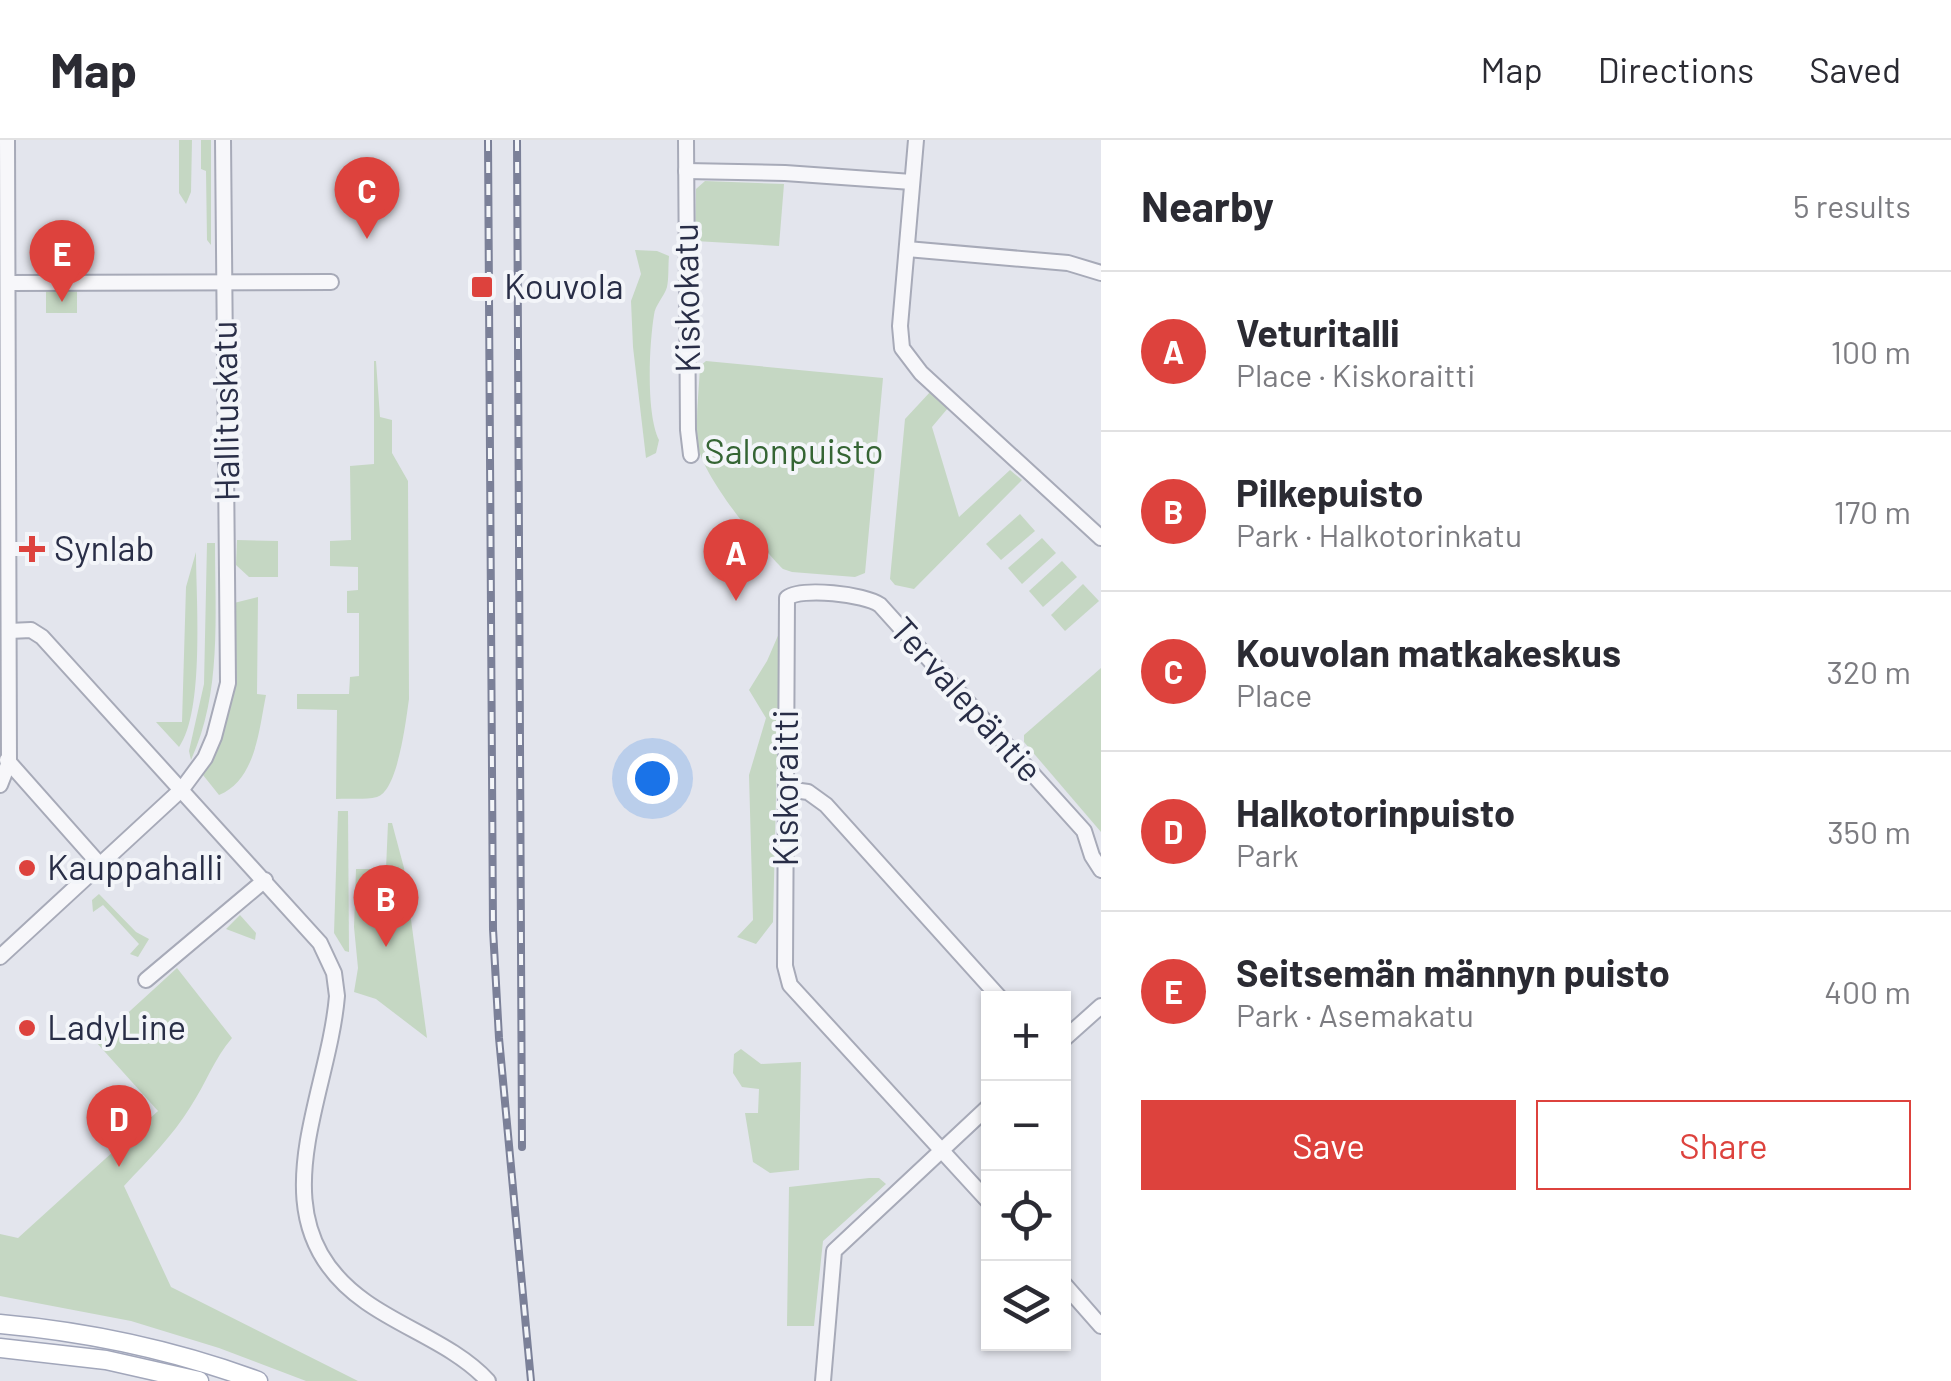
<!DOCTYPE html>
<html lang="en">
<head>
<meta charset="utf-8">
<style>
  :root { --surface:#fff; --page:#f7f7f7; --text:#2b2b33; --muted:#7c7c81; --line:#e1e1e2; --accent:#dd423d }
  body { margin:0; font-family:Barlow,sans-serif; background:var(--page); color:var(--text) }
  .controls { position:absolute; right:30px; bottom:30px; display:grid; overflow:hidden; border-radius:0px; box-shadow:0 2px 8px #0004 }
  .controls button { width:90px; height:90px; display:grid; place-items:center; padding:0; border:0; border-bottom:2px solid var(--line); background:var(--surface); color:var(--text); font:50px sans-serif }
  .you { position:absolute; left:652px; top:638px; width:35px; height:35px; margin:-25px; border:8px solid #fff; border-radius:50%; background:#1a73e8; box-shadow:0 0 0 15px #1a73e833 }
  .badge { display:grid; place-items:center; width:65px; height:65px; border-radius:50%; background:var(--accent); color:#fff; font-size:32px; font-weight:700 }
  .pin { position:absolute; translate:-50% -82px; filter:drop-shadow(0 2px 5px #0008) }
  .pin::after { content:''; position:absolute; top:52px; width:35px; height:30px; background:inherit; clip-path:polygon(0 0,100% 0,50% 100%) }
  .list { margin:0; padding:0; list-style:none }
  h2 { display:flex; justify-content:space-between; align-items:center; height:130px; margin:0; padding:0 40px; font-size:42px }
  h2 small { font-size:32px; font-weight:400; color:var(--muted) }
  .list li { display:grid; grid-template-columns:65px 1fr auto; gap:30px; align-items:center; box-sizing:border-box; height:160px; padding:0 40px; border-top:2px solid var(--line) }
  .list b { display:block; font-size:38px; white-space:nowrap }
  .list p { margin:0; font-size:32px; white-space:nowrap; color:var(--muted) }
  .list em { font-size:32px; font-style:normal; color:var(--muted) }
  .actions { display:flex; gap:20px; padding:30px 40px }
  .actions a { flex:1; padding:22px 0; border:2px solid var(--accent); border-radius:0px; text-align:center; font-size:35px; color:var(--accent) }
  .actions .main { background:var(--accent); color:#fff }
  .icon { flex:none; width:55px; height:55px; fill:none; stroke:currentColor; stroke-width:2; stroke-linecap:round; stroke-linejoin:round }
  .map { position:relative; flex:none; width:1101px; height:1241px; overflow:hidden }
  header { display:flex; align-items:center; gap:60px; box-sizing:border-box; height:140px; padding:0 50px; background:var(--surface); border-bottom:2px solid var(--line) }
  header strong { font-size:48px }
  nav { display:flex; gap:55px; margin-inline-start:auto; font-size:35px }
  main { display:flex }
  aside { flex:1; background:var(--surface) }
  .map>svg:first-child { display:block }
</style>
</head>
<body>
<header>
<strong>Map</strong>
<nav><a>Map</a><a>Directions</a><a>Saved</a></nav>
</header>
<main>
<div class="map">
<svg width="1101" height="1241" viewBox="0 0 1101 1241">
  <rect width="100%" height="100%" fill="#e3e5ed"/>
  <g fill="#c5d7c3">
    <path d="M179,0H192L191,52L186,64L179,53Z"/>
    <path d="M201,0H211V105L207,100L206,31L201,29Z"/>
    <path d="M705,41L784,44L779,106L695,101L696,49Z"/>
    <path d="M635,110L657,111L669,116C668,126 669,138 667,147C664,157 655,165 654,175C649,206 646,273 659,300L656,313L646,318L633,207L631,161L641,134Z"/>
    <rect x="46" y="151" width="31" height="22"/>
    <path d="M374,221H376L380,277L392,280V313L408,341L409,559C406,580 398,651 377,657C365,660 349,658 336,659L337,570L297,569V554H349L350,537L359,536V473H347V451L358,450V427L330,426V401L351,400L350,326L374,324Z"/>
    <path d="M706,221L883,238L865,433L855,437L792,432L783,429C760,406 702,336 698,305C695,279 699,252 700,226Z"/>
    <path d="M931,251L948,268L932,287L959,377L1010,330L1022,340L914,449L895,445L890,439L905,279Z"/>
    <path d="M1020,374L1035,391L1001,420L986,404Z"/>
    <path d="M1042,398L1056,413L1022,444L1008,428Z"/>
    <path d="M237,400L278,401V437H249L236,425Z"/>
    <path d="M207,403H215C215,476 222,553 191,620L189,611L204,544Z"/>
    <path d="M196,412C196,458 205,571 179,607L156,582H182L186,447Z"/>
    <path d="M1062,421L1077,437L1043,467L1029,451Z"/>
    <path d="M1083,444L1099,461L1065,491L1051,475Z"/>
    <path d="M258,457L257,554L266,555C259,589 256,640 219,655L203,635C235,582 233,522 234,463Z"/>
    <path d="M780,491L773,782L756,804L737,797L753,780L749,635L766,578L749,550L767,521Z"/>
    <path d="M1101,528V692L1024,602V595Z"/>
    <path d="M338,671H348L349,812L345,811L334,793Z"/>
    <path d="M388,683H392L404,728L427,898L376,859L354,852L358,828L354,787L356,729H386Z"/>
    <path d="M99,754L136,792L149,799L138,817L130,814L139,804L103,765L93,772L92,760Z"/>
    <path d="M240,775L256,793L255,800L226,789Z"/>
    <path d="M177,828L232,898C214,919 206,943 191,966C172,997 148,1020 124,1046L171,1147L358,1241H306L219,1208L131,1181L0,1156V1094L18,1098L158,971L96,902Z"/>
    <path d="M741,909L761,924L801,922L799,1030L770,1033L753,1022L745,973H758L759,949L742,947L733,933L734,914Z"/>
    <path d="M869,1038H879L886,1044L823,1101L814,1186H787L789,1047Z"/>
  </g>
  <g fill="none" stroke-linecap="round" stroke-linejoin="round">
    <defs>
      <g id="minor">
        <path d="M686,0L688,290L691,315"/>
        <path d="M916,0L900,186L902,208L921,233L1101,398"/>
        <path d="M686,31L785,33L912,42"/>
        <path d="M907,109L1068,123L1101,133"/>
        <path d="M8,143L331,142"/>
        <path d="M9,491L31,490L42,497L320,803L334,833L337,856C328,962 252,1082 366,1162C404,1189 456,1206 488,1241"/>
        <path d="M7,620L101,726"/>
        <path d="M0,645L9,622L7,0"/>
        <path d="M786,649L808,652L826,665L1000,858"/>
        <path d="M0,817L182,649L205,618L214,597L228,543L223,0"/>
        <path d="M146,840L265,740"/>
        <path d="M1064,899L1101,866"/>
        <path d="M988,1061L790,845L785,826L787,458C801,447 865,454 880,465L1084,691L1092,716L1101,730"/>
        <path d="M1064,1144L1101,1186"/>
        <path d="M823,1241L834,1111L988,967"/>
      </g>
      <g id="major">
        <path d="M0,1184C89,1192 174,1210 258,1241"/>
        <path d="M0,1208L106,1220L199,1241"/>
      </g>
    </defs>
    <use href="#minor" stroke="#a7aab8" stroke-width="18"/>
    <use href="#major" stroke="#a1a6ba" stroke-width="21"/>
    <use href="#minor" stroke="#f7f7fa" stroke-width="14"/>
    <use href="#major" stroke="#fff" stroke-width="18"/>
    <defs>
      <g id="rail">
        <path d="M488,0L493,789L499,898L531,1241"/>
        <path d="M517,0L522,1007"/>
      </g>
    </defs>
    <use href="#rail" stroke="#7b8098" stroke-width="8"/>
    <use href="#rail" stroke="#f3f5f9" stroke-width="4" stroke-dasharray="11" stroke-linecap="butt"/>
  </g>
  <g fill="#dd423d" stroke="#f3f5f9" stroke-width="4">
    <rect x="470" y="135" width="24" height="24" rx="5"/>
    <path d="M27 394h10v10h10v10h-10v10h-10v-10h-10v-10h10z"/>
    <circle cx="27" cy="728" r="10"/>
    <circle cx="27" cy="888" r="10"/>
  </g>
  <g text-anchor="middle" stroke-width="8" stroke-linejoin="round" paint-order="stroke">
    <g font-size="35" fill="#292e47" stroke="#f3f5f9" text-anchor="start">
      <text x="504" y="159">Kouvola</text>
      <text x="54" y="421">Synlab</text>
      <text x="47" y="740">Kauppahalli</text>
      <text x="47" y="900">LadyLine</text>
    </g>
    <g font-size="35" fill="#292e47" stroke="#f3f5f9">
      <text transform="translate(687 158) rotate(-91)" y="12">Kiskokatu</text>
      <text transform="translate(226 271) rotate(-91)" y="12">Hallituskatu</text>
      <text transform="translate(966 560) rotate(48)" y="12">Tervalepäntie</text>
      <text transform="translate(786 648) rotate(-90)" y="12">Kiskoraitti</text>
    </g>
    <g font-size="35" fill="#356534" stroke="#f3f5f9">
      <text x="794" y="324">Salonpuisto</text>
    </g>
  </g>
</svg>
<div class="controls">
<button>+</button>
<button>−</button>
<button><svg class="icon" aria-label="locate" viewBox="0 0 24 24"><circle cx="12" cy="12" r="6"/><path d="M12 2v4M12 18v4M2 12h4M18 12h4"/></svg></button>
<button><svg class="icon" aria-label="layers" viewBox="0 0 24 24"><path d="M12 4l9 5-9 5-9-5zM3 14l9 5 9-5"/></svg></button>
</div>
<div class="you"></div>
<div class="pin badge" style="left:736px;top:461px">A</div>
<div class="pin badge" style="left:386px;top:807px">B</div>
<div class="pin badge" style="left:367px;top:99px">C</div>
<div class="pin badge" style="left:119px;top:1027px">D</div>
<div class="pin badge" style="left:62px;top:162px">E</div>
</div>
<aside>
<h2>Nearby<small>5 results</small></h2>
<ul class="list">
<li><span class="badge">A</span><div><b>Veturitalli</b><p>Place · Kiskoraitti</p></div><em>100 m</em></li>
<li><span class="badge">B</span><div><b>Pilkepuisto</b><p>Park · Halkotorinkatu</p></div><em>170 m</em></li>
<li><span class="badge">C</span><div><b>Kouvolan matkakeskus</b><p>Place</p></div><em>320 m</em></li>
<li><span class="badge">D</span><div><b>Halkotorinpuisto</b><p>Park</p></div><em>350 m</em></li>
<li><span class="badge">E</span><div><b>Seitsemän männyn puisto</b><p>Park · Asemakatu</p></div><em>400 m</em></li>
</ul>
<div class="actions"><a class="main">Save</a><a>Share</a></div>
</aside>
</main>
</body>
</html>
